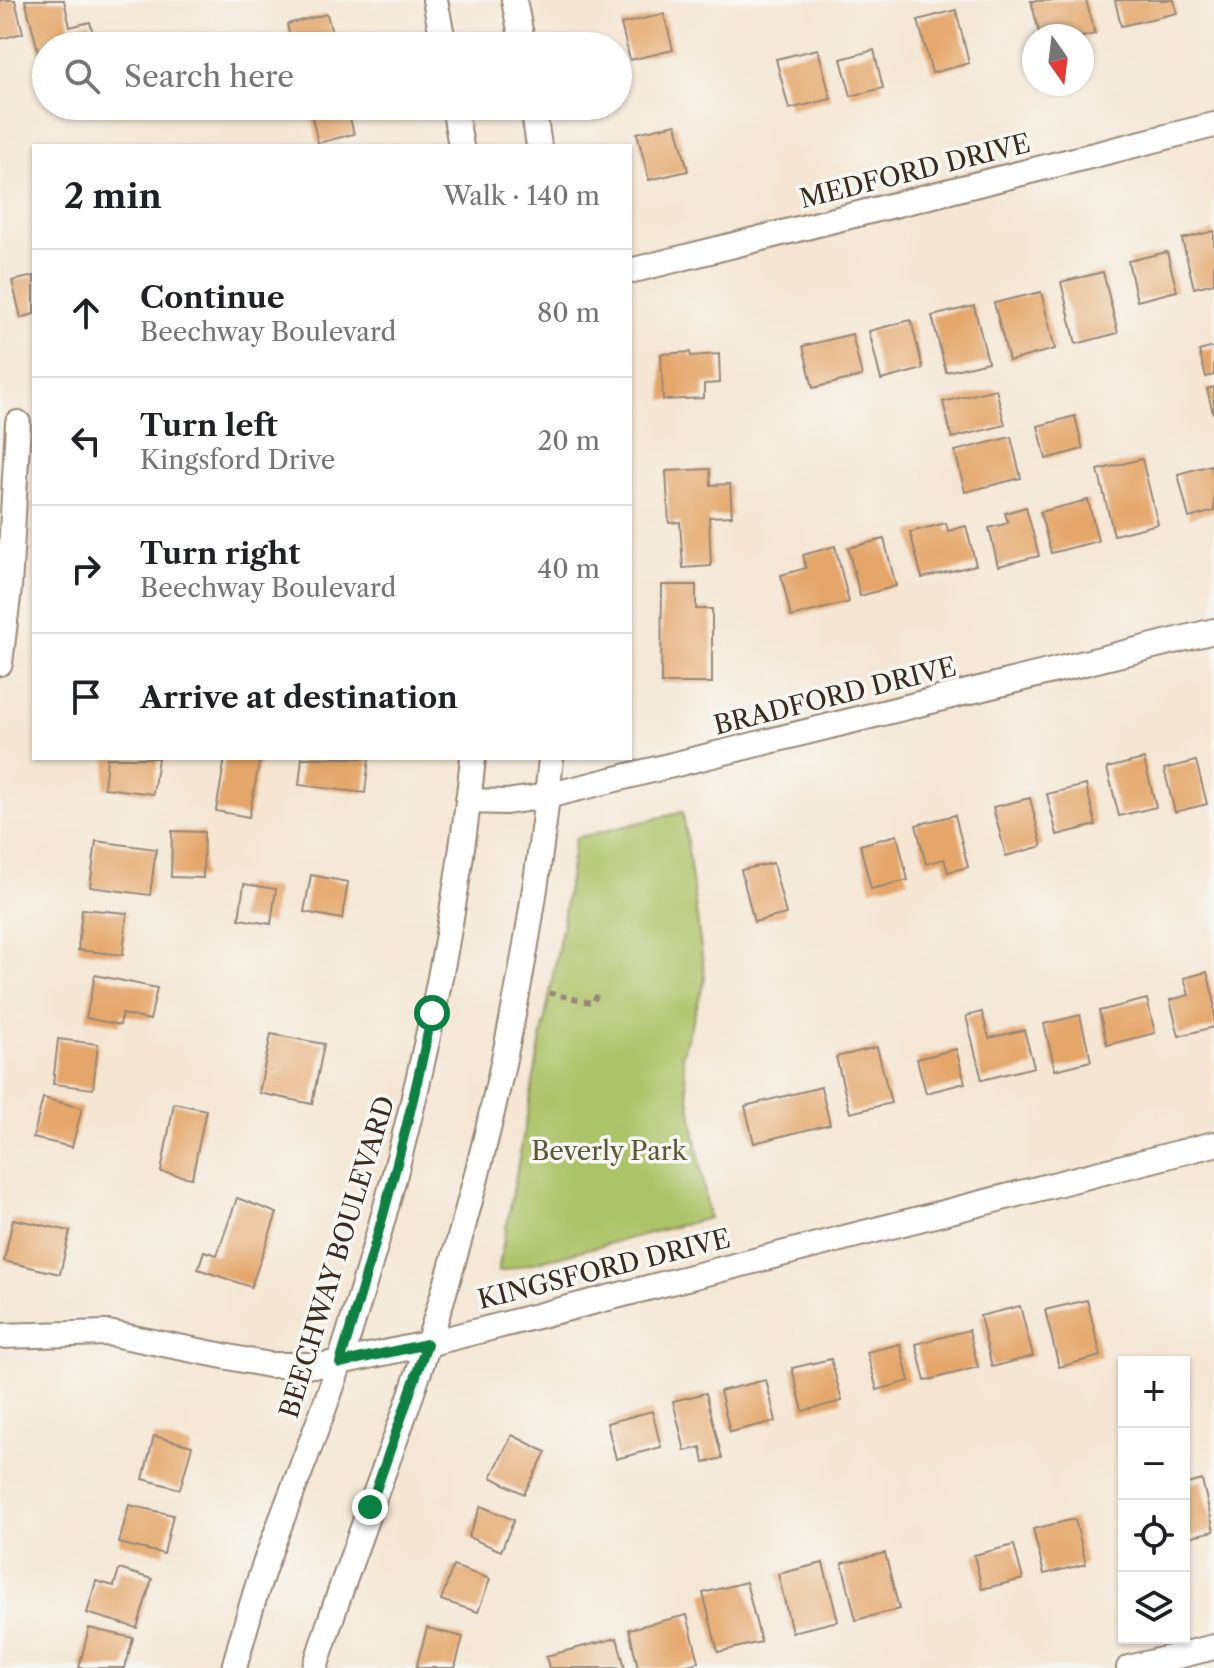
<!DOCTYPE html>
<html lang="en">
<head>
<meta charset="utf-8">
<style>
  :root { --surface:#fff; --page:#f2f2f2; --text:#202124; --muted:#757577; --line:#e0e0e0 }
  body { margin:0; font-family:"Libre Caslon Text",serif; background:var(--page); color:var(--text) }
  .controls { position:absolute; right:24px; bottom:24px; display:grid; overflow:hidden; border-radius:0px; box-shadow:0 2px 6px #0004 }
  .controls button { width:72px; height:72px; display:grid; place-items:center; padding:0; border:0; border-bottom:2px solid var(--line); background:var(--surface); color:var(--text); font:40px sans-serif }
  .compass { position:absolute; left:1022px; top:24px; width:72px; height:72px; border-radius:50%; background:var(--surface); box-shadow:0 2px 6px #0004; rotate:166deg }
  .stop { position:absolute; width:24px; height:24px; margin:-18px; border:6px solid #0b8043; border-radius:50%; background:#fff }
  .stop.end { background:#0b8043; border-color:#fff; box-shadow:0 2px 8px #0008 }
  .list { margin:0; padding:0; list-style:none }
  h2 { display:flex; justify-content:space-between; align-items:center; height:104px; margin:0; padding:0 32px; font-size:34px }
  h2 small { font-size:26px; font-weight:400; color:var(--muted) }
  .list li { display:grid; grid-template-columns:52px 1fr auto; gap:24px; align-items:center; box-sizing:border-box; height:128px; padding:0 32px; border-top:2px solid var(--line) }
  .list b { display:block; font-size:30px; white-space:nowrap }
  .list p { margin:0; font-size:26px; white-space:nowrap; color:var(--muted) }
  .list em { font-size:26px; font-style:normal; color:var(--muted) }
  .icon { flex:none; width:44px; height:44px; fill:none; stroke:currentColor; stroke-width:2; stroke-linecap:round; stroke-linejoin:round }
  .map { position:relative; flex:none; width:1214px; height:1668px; overflow:hidden }
  .search { position:absolute; background:var(--surface); box-shadow:0 2px 6px #0004; left:32px; top:32px; width:600px; height:88px; display:flex; align-items:center; gap:20px; box-sizing:border-box; padding:0 28px; border-radius:44px; color:var(--muted); font-size:30px }
  .panel { position:absolute; background:var(--surface); box-shadow:0 2px 6px #0004; left:32px; top:144px; width:600px; height:616px; border-radius:0px }
  .map>svg:first-child { display:block }
</style>
</head>
<body>
<div class="map">
<svg width="1214" height="1668" viewBox="0 0 1214 1668">
  <rect width="100%" height="100%" fill="#f6f6f2"/>
  <filter id="ink" filterUnits="userSpaceOnUse"><feTurbulence type="fractalNoise" baseFrequency=".0125" numOctaves="2"/><feDisplacementMap in="SourceGraphic" scale="16" xChannelSelector="R" yChannelSelector="G"/><feConvolveMatrix kernelMatrix="1 2 1 2 8 2 1 2 1" color-interpolation-filters="sRGB"/></filter>
  <filter id="wash" filterUnits="userSpaceOnUse"><feTurbulence type="fractalNoise" baseFrequency=".006" numOctaves="4" result="noise"/><feDisplacementMap in="SourceGraphic" scale="32" xChannelSelector="R" yChannelSelector="G"/><feGaussianBlur stdDeviation="1.8" result="paint"/><feColorMatrix in="noise" values="0 0 0 0 0 0 0 0 0 0 0 0 0 0 0 0 0 1.4 0 .05"/><feComposite in="paint" operator="in"/></filter>
  <g filter="url(#wash)">
    <rect width="100%" height="100%" fill="#f4e6d3"/>
    <path fill="#adc367" stroke="#747642" stroke-width="2" d="M683,812L705,979L682,1056L709,1218L498,1272L562,927L575,838Z"/>
    <g id="blocks">
      <g fill="#e4a669">
        <path d="M0,0H15L23,33L0,39Z"/>
        <path d="M25,0H64L70,27L90,22L96,46H46V65L42,66Z"/>
        <path d="M1086,0L1095,34L1082,37L1040,36L1031,1Z"/>
        <path d="M1115,0H1174L1177,13L1121,26Z"/>
        <path d="M956,10L969,63L932,73L918,20Z"/>
        <path d="M327,14L335,46H292L287,24Z"/>
        <path d="M664,14L673,50L630,60L621,24Z"/>
        <path d="M818,49L831,99L789,109L776,59Z"/>
        <path d="M874,50L883,88L851,96L841,59Z"/>
        <path d="M321,106H347L354,134L318,143L310,109Z"/>
        <path d="M676,124L688,171L649,180L637,133Z"/>
        <path d="M1214,231V283L1194,288L1182,239Z"/>
        <path d="M1167,252L1177,291L1137,301L1128,261Z"/>
        <path d="M1103,272L1118,333L1076,344L1061,282Z"/>
        <path d="M34,276V314L21,318L12,281Z"/>
        <path d="M1041,292L1055,349L1009,361L994,303Z"/>
        <path d="M974,306L988,362L946,372L932,316Z"/>
        <path d="M911,320L923,369L881,380L869,331Z"/>
        <path d="M852,334L862,376L813,388L803,346Z"/>
        <path d="M1214,347V375L1206,377L1199,351Z"/>
        <path d="M690,352L691,356L719,354L720,383L704,384V398L663,400L661,354Z"/>
        <path d="M1214,387V413H1213L1207,389Z"/>
        <path d="M996,389L1005,425L952,438L943,402Z"/>
        <path d="M1075,416L1083,449L1046,459L1038,426Z"/>
        <path d="M1011,437L1021,478L965,492L955,451Z"/>
        <path d="M1142,459L1158,524L1114,535L1098,470Z"/>
        <path d="M1211,465L1214,477V511L1189,518L1178,474Z"/>
        <path d="M710,469L711,485L730,484L732,516L709,517L711,566L683,568L680,522L669,523L666,471Z"/>
        <path d="M1088,500L1098,541L1051,553L1040,512Z"/>
        <path d="M1026,507L1039,556L998,566L989,528L1008,523L1005,513Z"/>
        <path d="M946,523L948,531L966,526L976,565L922,578L910,532Z"/>
        <path d="M884,539L896,586L860,596L848,548Z"/>
        <path d="M835,546L849,602L791,617L781,575L806,568L803,555Z"/>
        <path d="M662,585H696V609H712V683H661Z"/>
        <path d="M107,758H158L153,794L104,788Z"/>
        <path d="M225,758H260L249,817L216,811Z"/>
        <path d="M302,758H369L365,793L299,785Z"/>
        <path d="M1144,759L1156,807L1119,816L1107,768Z"/>
        <path d="M1196,761L1207,804L1175,812L1164,769Z"/>
        <path d="M1086,785L1096,825L1057,835L1047,794Z"/>
        <path d="M1030,798L1042,846L1006,856L993,807Z"/>
        <path d="M955,815L968,867L948,872L944,859L926,864L916,825Z"/>
        <path d="M172,831L204,832L203,878L171,877Z"/>
        <path d="M897,835L908,880L871,889L860,845Z"/>
        <path d="M96,841L156,849L150,895L90,887Z"/>
        <path d="M773,863L786,914L754,922L741,870Z"/>
        <path d="M311,875L348,882L342,919L304,912Z"/>
        <path d="M244,884L276,889L271,924L239,919Z"/>
        <path d="M82,909L127,913L123,955L78,950Z"/>
        <path d="M1207,972L1214,999V1027L1179,1036L1170,1000L1189,995L1184,978Z"/>
        <path d="M95,975L157,988L150,1020L122,1014L120,1025L86,1018Z"/>
        <path d="M1147,999L1155,1033L1107,1045L1099,1011Z"/>
        <path d="M982,1012L989,1038L1024,1030L1034,1067L982,1080L966,1016Z"/>
        <path d="M1080,1015L1091,1061L1055,1070L1044,1024Z"/>
        <path d="M271,1034L324,1044L312,1104L259,1093Z"/>
        <path d="M58,1039L98,1044L93,1089L53,1084Z"/>
        <path d="M877,1047L891,1103L850,1113L836,1057Z"/>
        <path d="M956,1049L965,1083L926,1093L917,1059Z"/>
        <path d="M821,1087L830,1124L754,1143L745,1106Z"/>
        <path d="M43,1098L82,1108L72,1147L33,1138Z"/>
        <path d="M174,1103L206,1110L192,1178L161,1172Z"/>
        <path d="M237,1198L277,1213L251,1287L198,1269L204,1251L217,1255Z"/>
        <path d="M13,1219L70,1231L60,1274L4,1261Z"/>
        <path d="M1087,1300L1101,1356L1059,1367L1045,1310Z"/>
        <path d="M1020,1306L1033,1356L992,1367L980,1316Z"/>
        <path d="M969,1330L978,1367L925,1381L916,1344Z"/>
        <path d="M900,1344L909,1381L877,1390L867,1352Z"/>
        <path d="M831,1359L842,1401L803,1411L792,1368Z"/>
        <path d="M766,1380L776,1421L730,1432L720,1391Z"/>
        <path d="M706,1393L722,1458L704,1463L701,1447L685,1451L673,1401Z"/>
        <path d="M652,1411L661,1447L616,1459L607,1423Z"/>
        <path d="M512,1435L546,1452L524,1494L491,1477Z"/>
        <path d="M154,1436L192,1446L180,1489L143,1479Z"/>
        <path d="M1202,1480L1214,1531L1184,1538V1485Z"/>
        <path d="M129,1505L173,1515L164,1554L119,1543Z"/>
        <path d="M481,1506L514,1520L501,1551L468,1537Z"/>
        <path d="M1075,1519L1086,1564L1044,1574L1033,1529Z"/>
        <path d="M1014,1545L1023,1579L982,1589L974,1555Z"/>
        <path d="M885,1553L899,1609L856,1620L842,1563Z"/>
        <path d="M823,1563L838,1621L792,1632L778,1574Z"/>
        <path d="M453,1566L490,1579L478,1612L441,1600Z"/>
        <path d="M119,1569L152,1579L137,1628L87,1613L96,1581L114,1586Z"/>
        <path d="M746,1582L761,1642L718,1652L703,1593Z"/>
        <path d="M687,1615L699,1662L675,1668H638L629,1629Z"/>
        <path d="M89,1628L133,1638L125,1668H79Z"/>
        <path d="M427,1628L463,1637L455,1668H416Z"/>
        <path d="M617,1638L625,1668H549L546,1656Z"/>
      </g>
    </g>
  </g>
  <g filter="url(#ink)">
    <use href="#blocks" fill-opacity="0" stroke="#988878" stroke-width="2"/>
    <g fill="none" stroke-linecap="round" stroke-linejoin="round">
      <defs>
        <g id="street">
          <path d="M435,0L444,46"/>
          <path d="M514,0L523,46"/>
          <path d="M454,106L461,146"/>
          <path d="M533,106L539,146"/>
          <path d="M630,271L1214,125"/>
          <path d="M0,663L9,588L18,423"/>
          <path d="M468,801L506,802L547,796L1214,631"/>
          <path d="M0,1336L108,1333L269,1365H325L427,1344L1214,1144"/>
          <path d="M234,1668C243,1635 252,1602 263,1570C288,1499 318,1430 341,1359C403,1164 452,963 473,758"/>
          <path d="M315,1668C344,1573 381,1482 413,1389C481,1190 531,967 551,758"/>
          <path d="M1129,1668L1214,1647"/>
        </g>
      </defs>
      <use href="#street" stroke="#988878" stroke-width="28"/>
      <path stroke="#988878" stroke-width="5" stroke-dasharray="6 6" stroke-linecap="butt" d="M549,993L593,1003L599,990"/>
      <use href="#street" stroke="#fff" stroke-width="24"/>
    </g>
  </g>
  <g fill="none" stroke-linecap="round" stroke-linejoin="round" filter="url(#ink)">
    <path stroke="#0b8043" stroke-width="10" d="M370,1507L427,1344L340,1363C375,1247 408,1132 432,1013"/>
  </g>
  <g text-anchor="middle" stroke-width="7" stroke-linejoin="round" paint-order="stroke">
    <g font-size="26" fill="#3b2a1e" stroke="#f6f6f2">
      <text transform="translate(915 171) rotate(-14)" y="9">MEDFORD DRIVE</text>
      <text transform="translate(835 696) rotate(-14)" y="9">BRADFORD DRIVE</text>
      <text transform="translate(337 1257) rotate(-73)" y="9">BEECHWAY BOULEVARD</text>
      <text transform="translate(604 1269) rotate(-14)" y="9">KINGSFORD DRIVE</text>
    </g>
    <g font-size="26" fill="#5d5834" stroke="#f6f6f2">
      <text x="609" y="1160">Beverly Park</text>
    </g>
  </g>
</svg>
<div class="controls">
<button>+</button>
<button>−</button>
<button><svg class="icon" aria-label="locate" viewBox="0 0 24 24"><circle cx="12" cy="12" r="6"/><path d="M12 2v4M12 18v4M2 12h4M18 12h4"/></svg></button>
<button><svg class="icon" aria-label="layers" viewBox="0 0 24 24"><path d="M12 4l9 5-9 5-9-5zM3 14l9 5 9-5"/></svg></button>
</div>
<svg class="compass" viewBox="-18 -18 36 36"><path d="M0-13l5 13h-10z" fill="#e53935"/><path d="M0 13l5-13h-10z" fill="#757577"/></svg>
<div class="stop" style="left:432px;top:1013px"></div>
<div class="stop end" style="left:370px;top:1507px"></div>
<div class="search"><svg class="icon" aria-label="search" viewBox="0 0 24 24"><circle cx="10" cy="10" r="6"/><path d="M15 15l6 6"/></svg>Search here</div>
<section class="panel">
<h2>2 min<small>Walk · 140 m</small></h2>
<ul class="list">
<li><svg class="icon" aria-label="ahead" viewBox="0 0 24 24"><path d="M12 20V5M6 11l6-6 6 6"/></svg><div><b>Continue</b><p>Beechway Boulevard</p></div><em>80 m</em></li>
<li><svg class="icon" aria-label="left" viewBox="0 0 24 24"><path d="M17 20v-9H6M10 6l-5 5 5 5"/></svg><div><b>Turn left</b><p>Kingsford Drive</p></div><em>20 m</em></li>
<li><svg class="icon" aria-label="right" viewBox="0 0 24 24"><path d="M7 20v-9h11M14 6l5 5-5 5"/></svg><div><b>Turn right</b><p>Beechway Boulevard</p></div><em>40 m</em></li>
<li><svg class="icon" aria-label="arrive" viewBox="0 0 24 24"><path d="M6 21V4h12l-3 4 3 4H6"/></svg><div><b>Arrive at destination</b></div></li>
</ul>
</section>
</div>
</body>
</html>
